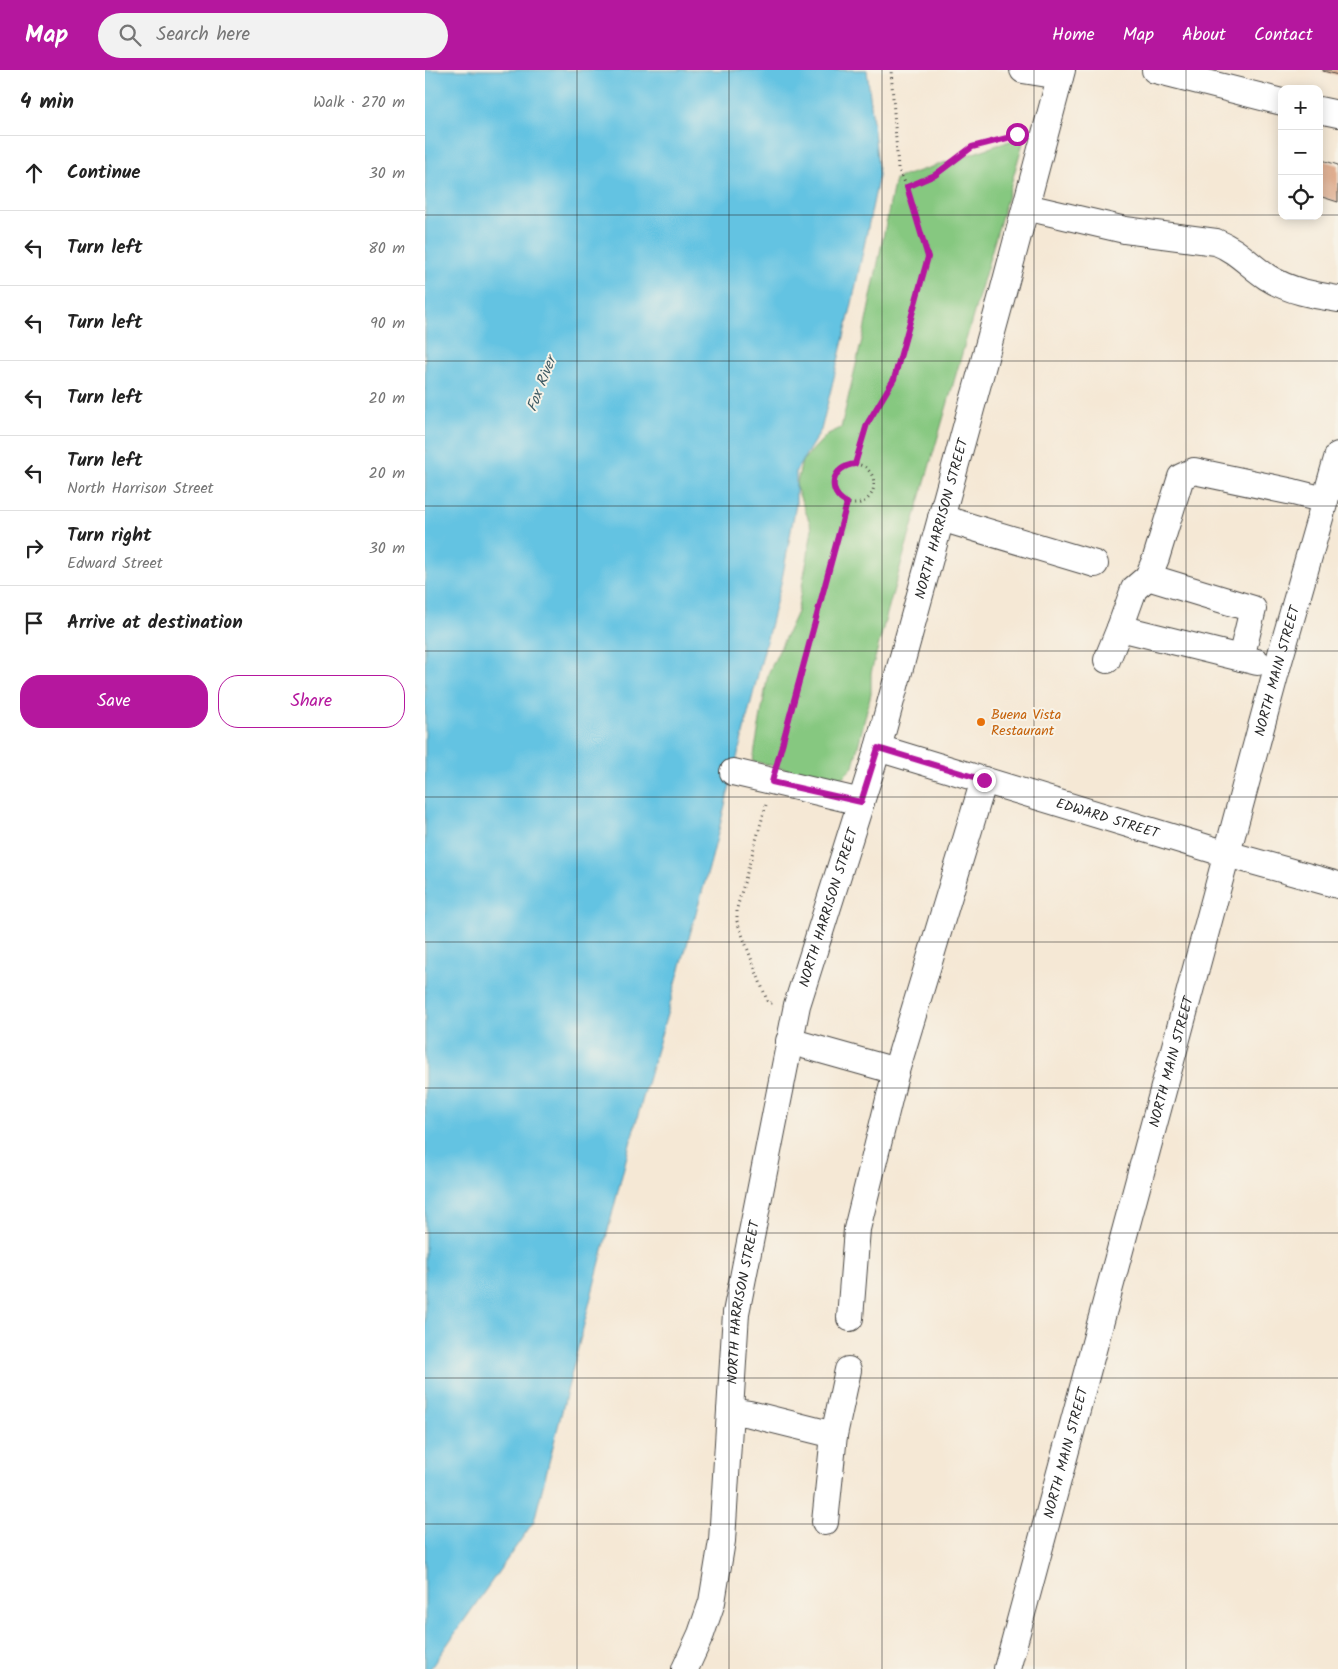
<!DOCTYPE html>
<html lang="en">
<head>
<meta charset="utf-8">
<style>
  :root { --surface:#fff; --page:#f2f2f2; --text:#222; --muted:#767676; --line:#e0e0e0; --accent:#b5179e }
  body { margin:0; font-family:Kalam,sans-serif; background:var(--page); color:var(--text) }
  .controls { position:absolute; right:15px; top:15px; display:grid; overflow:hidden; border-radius:10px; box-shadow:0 2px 12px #0003 }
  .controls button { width:45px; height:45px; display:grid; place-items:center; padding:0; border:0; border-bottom:1px solid var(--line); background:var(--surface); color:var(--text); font:25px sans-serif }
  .stop { position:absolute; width:15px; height:15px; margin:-11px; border:4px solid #b5179e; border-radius:50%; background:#fff }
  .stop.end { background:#b5179e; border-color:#fff; box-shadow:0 1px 5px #0008 }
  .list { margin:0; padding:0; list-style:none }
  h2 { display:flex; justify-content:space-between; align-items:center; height:65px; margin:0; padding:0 20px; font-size:21px }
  h2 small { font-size:16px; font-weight:400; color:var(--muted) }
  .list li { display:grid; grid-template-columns:32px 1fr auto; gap:15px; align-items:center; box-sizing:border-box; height:75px; padding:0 20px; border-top:1px solid var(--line) }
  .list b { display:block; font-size:19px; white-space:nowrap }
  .list p { margin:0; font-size:16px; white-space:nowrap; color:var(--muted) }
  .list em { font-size:16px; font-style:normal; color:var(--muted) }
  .actions { display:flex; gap:10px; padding:15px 20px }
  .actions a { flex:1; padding:11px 0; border:1px solid var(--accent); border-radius:20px; text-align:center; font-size:18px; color:var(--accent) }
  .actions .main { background:var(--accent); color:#fff }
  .icon { flex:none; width:28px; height:28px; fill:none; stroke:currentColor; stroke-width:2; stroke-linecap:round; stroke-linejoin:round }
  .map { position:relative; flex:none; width:913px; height:1599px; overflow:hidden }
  header { display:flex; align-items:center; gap:30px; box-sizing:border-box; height:70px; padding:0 25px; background:var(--accent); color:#fff }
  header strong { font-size:24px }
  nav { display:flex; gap:28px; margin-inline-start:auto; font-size:18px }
  .search { width:350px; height:45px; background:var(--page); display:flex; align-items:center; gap:12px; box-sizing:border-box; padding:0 18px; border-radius:28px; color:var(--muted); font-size:19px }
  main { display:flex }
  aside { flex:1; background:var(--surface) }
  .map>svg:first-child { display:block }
</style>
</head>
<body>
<header>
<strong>Map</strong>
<div class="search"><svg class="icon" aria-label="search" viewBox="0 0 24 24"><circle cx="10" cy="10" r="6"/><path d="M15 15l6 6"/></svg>Search here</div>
<nav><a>Home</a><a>Map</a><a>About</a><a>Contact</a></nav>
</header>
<main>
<aside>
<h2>4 min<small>Walk · 270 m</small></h2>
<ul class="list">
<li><svg class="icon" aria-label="ahead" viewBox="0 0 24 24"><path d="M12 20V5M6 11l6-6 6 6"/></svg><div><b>Continue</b></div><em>30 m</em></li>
<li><svg class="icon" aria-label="left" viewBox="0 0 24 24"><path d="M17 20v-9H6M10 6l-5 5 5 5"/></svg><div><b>Turn left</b></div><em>80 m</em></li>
<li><svg class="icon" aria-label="left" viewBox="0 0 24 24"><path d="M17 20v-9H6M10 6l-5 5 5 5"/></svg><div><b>Turn left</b></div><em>90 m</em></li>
<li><svg class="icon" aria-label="left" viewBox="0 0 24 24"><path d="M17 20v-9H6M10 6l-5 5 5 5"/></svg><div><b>Turn left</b></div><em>20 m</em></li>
<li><svg class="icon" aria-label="left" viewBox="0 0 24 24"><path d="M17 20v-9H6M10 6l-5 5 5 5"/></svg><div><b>Turn left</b><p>North Harrison Street</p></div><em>20 m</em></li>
<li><svg class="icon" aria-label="right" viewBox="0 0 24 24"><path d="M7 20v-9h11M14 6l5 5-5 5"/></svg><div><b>Turn right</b><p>Edward Street</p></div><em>30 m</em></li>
<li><svg class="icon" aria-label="arrive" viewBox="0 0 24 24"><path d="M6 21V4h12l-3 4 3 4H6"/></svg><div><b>Arrive at destination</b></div></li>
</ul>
<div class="actions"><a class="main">Save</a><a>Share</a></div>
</aside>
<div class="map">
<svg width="913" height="1599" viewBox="0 0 913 1599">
  <rect width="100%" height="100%" fill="#f7f3e8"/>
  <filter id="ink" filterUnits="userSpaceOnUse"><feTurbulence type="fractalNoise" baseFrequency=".02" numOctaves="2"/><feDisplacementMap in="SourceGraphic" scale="10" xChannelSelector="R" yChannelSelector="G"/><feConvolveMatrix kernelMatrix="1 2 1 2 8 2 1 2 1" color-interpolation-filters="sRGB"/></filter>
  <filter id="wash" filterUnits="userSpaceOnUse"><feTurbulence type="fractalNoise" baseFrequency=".0096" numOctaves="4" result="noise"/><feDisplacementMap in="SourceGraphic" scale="20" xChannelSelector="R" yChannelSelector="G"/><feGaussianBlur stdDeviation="1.12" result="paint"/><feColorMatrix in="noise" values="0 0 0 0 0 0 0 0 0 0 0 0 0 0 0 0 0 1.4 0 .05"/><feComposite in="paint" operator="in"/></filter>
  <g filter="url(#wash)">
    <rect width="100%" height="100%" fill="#f5e8d5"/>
    <path fill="#86c880" stroke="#587a56" d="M600,66L466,529L446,603V623L428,697L419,706L409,711L328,691L343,604L372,542L383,485L387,458L371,417L377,391L403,364L416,358L439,261L470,109Z"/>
    <path fill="#63c3e2" stroke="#477786" d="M0,0H442L454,105L426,238L396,360L371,401V434L357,509L286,791L207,1066L109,1451L5,1599H0Z"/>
    <g id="blocks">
      <g fill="#d79571">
        <path d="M898,0H913V5L898,1Z"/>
        <path d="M894,89L913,95V132L894,126Z"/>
      </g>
    </g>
  </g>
  <g filter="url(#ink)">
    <use href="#blocks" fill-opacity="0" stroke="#494744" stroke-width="1"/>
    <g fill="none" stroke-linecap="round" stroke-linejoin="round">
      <defs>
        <g id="minor">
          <path d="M598,0L635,6"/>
          <path d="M730,0L857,32"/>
          <path d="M894,40L913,44"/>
          <path d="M601,137L700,160L791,172C812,180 824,195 842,207C864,221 888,225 913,229"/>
          <path d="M516,448L670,494"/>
          <path d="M695,558L709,519L723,507"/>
          <path d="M816,588L828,539L723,507L731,488L756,407L769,401L868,422L900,430"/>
          <path d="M682,590L695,558L832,592"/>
          <path id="s1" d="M453,678L802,784L913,815"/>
          <path d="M308,702L436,732"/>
          <path d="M364,971L471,1001"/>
          <path d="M425,1248L432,1159L471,1001L559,710"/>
          <path d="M305,1341L325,1344L409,1365"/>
          <path d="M400,1452L409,1365L423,1300"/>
          <path id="s2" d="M260,1599L276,1564L287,1532L297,1471L311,1243L372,935L453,678L578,222L637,0"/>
          <path id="s3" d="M582,1599L852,598L913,385"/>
        </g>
      </defs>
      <use href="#minor" stroke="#494744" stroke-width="28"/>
      <g stroke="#494744" stroke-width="3" stroke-dasharray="1 4" stroke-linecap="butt">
        <path d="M482,117L510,105L547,77L583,68L592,64"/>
        <path d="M430,394L442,354L469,309L503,187L482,117L473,98L466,0"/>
        <circle cx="429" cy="414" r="20"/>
        <path d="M354,688L422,433"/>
        <path d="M341,735L312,838V851L343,933H347"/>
      </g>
      <use href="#minor" stroke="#fff" stroke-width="26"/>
    </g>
  </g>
  <g fill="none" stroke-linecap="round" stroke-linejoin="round" filter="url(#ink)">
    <path stroke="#b5179e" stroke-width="6" d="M559,710L453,678L436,732L347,712L422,433C400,422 407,396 430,394L442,354L469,309L503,187L482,117L510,105L547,77L582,68L592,64"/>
  </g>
  <path fill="none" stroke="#2b2b2b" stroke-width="1" stroke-opacity="0.55" d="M152,0V1599M304,0V1599M457,0V1599M609,0V1599M761,0V1599M0,145H857M894,145H913M0,291H913M0,436H913M0,581H913M0,727H913M0,872H913M0,1018H913M0,1163H913M0,1308H913M0,1454H913"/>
  <circle fill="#e8710a" stroke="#f7f3e8" stroke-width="2" cx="556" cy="652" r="5"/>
  <g text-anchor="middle" stroke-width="4" stroke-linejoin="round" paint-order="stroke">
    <g font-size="14" fill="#2b2b2b" stroke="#f7f3e8">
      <text dy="5" stroke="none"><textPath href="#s2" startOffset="1184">NORTH HARRISON STREET</textPath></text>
      <text dy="5" stroke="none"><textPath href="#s3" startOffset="1034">NORTH MAIN STREET</textPath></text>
      <text dy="5" stroke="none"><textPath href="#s1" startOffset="240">EDWARD STREET</textPath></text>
      <text dy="5" stroke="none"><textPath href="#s2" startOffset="779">NORTH HARRISON STREET</textPath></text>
      <text dy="5" stroke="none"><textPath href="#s3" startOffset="629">NORTH MAIN STREET</textPath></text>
      <text dy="5" stroke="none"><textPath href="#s2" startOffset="374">NORTH HARRISON STREET</textPath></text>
      <text dy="5" stroke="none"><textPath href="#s3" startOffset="224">NORTH MAIN STREET</textPath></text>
    </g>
    <g font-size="14" fill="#c56008" stroke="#f7f3e8" text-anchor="start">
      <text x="566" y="649">Buena Vista<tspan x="566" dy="16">Restaurant</tspan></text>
    </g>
    <g font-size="15" font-style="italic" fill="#3c5962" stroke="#f7f3e8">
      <text transform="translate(116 314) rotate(-69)" y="5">Fox River</text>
    </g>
  </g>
</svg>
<div class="controls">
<button>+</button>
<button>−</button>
<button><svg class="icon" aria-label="locate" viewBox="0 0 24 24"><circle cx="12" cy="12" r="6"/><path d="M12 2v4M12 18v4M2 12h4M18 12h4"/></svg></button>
</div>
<div class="stop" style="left:592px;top:64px"></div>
<div class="stop end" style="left:559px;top:710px"></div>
</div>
</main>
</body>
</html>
